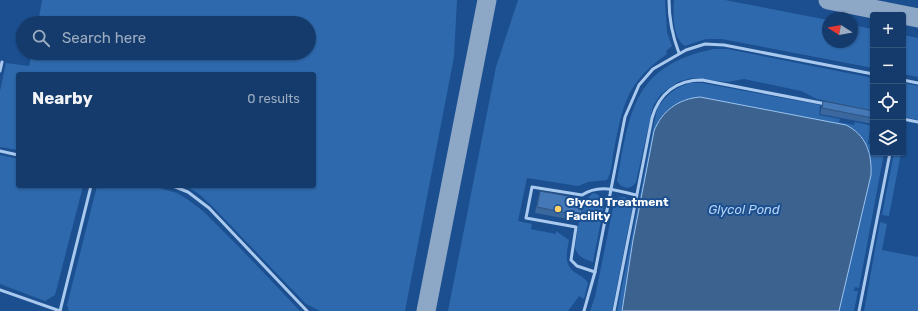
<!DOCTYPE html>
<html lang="en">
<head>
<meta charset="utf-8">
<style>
  :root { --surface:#143b6b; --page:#1d4271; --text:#f1f3f6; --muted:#9dadc1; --line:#33557e }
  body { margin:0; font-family:Rubik,sans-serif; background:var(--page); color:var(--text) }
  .controls { position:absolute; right:12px; top:12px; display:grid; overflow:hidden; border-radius:4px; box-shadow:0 1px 3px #0004 }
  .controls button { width:36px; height:36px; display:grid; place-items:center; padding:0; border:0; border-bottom:1px solid var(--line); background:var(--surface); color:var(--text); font:20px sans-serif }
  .compass { position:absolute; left:822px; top:12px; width:36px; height:36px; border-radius:50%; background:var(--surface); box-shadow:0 1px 3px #0004; rotate:281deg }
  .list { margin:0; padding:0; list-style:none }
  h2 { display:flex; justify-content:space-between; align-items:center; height:52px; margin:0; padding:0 16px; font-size:17px }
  h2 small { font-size:13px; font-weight:400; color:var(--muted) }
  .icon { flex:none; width:22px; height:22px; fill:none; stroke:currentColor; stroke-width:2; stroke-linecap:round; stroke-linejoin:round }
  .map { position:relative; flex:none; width:918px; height:311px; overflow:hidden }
  .search { position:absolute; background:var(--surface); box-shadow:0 1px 3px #0004; left:16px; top:16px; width:300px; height:44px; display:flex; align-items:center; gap:10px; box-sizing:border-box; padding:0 14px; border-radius:22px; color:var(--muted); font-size:15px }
  .panel { position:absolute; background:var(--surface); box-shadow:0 1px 3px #0004; left:16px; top:72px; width:300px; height:116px; border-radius:4px }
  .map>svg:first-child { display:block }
</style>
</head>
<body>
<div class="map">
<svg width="918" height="311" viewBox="0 0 918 311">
  <rect width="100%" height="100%" fill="#1b4f8f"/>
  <g fill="#2e69ad">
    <path d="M42,0H457L454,57L405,311H320L306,304L213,207L199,194L186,186H314V74H18V150L0,147V91L6,63L29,66L32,53H309V23H38Z"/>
    <path d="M518,0H665L667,32L672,46L666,51L667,54C627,82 623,104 614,150C612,159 612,172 607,180L588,182L578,186L527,178L518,221L532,224L531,229L556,234V231L569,240C567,252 563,265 576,273C581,276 585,278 588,283L584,299L579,296L568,311H448L496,67Z"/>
    <path d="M674,0H725L828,20V42H852V25L873,29V68L722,39H706L685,46C672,38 673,13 674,0Z"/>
    <path d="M903,35L918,38V77L903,74Z"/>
    <path d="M713,49H727L873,78V111L817,99L801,91L744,79L728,82L691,78L678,82L661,94L653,106L636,182C632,189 627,189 620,185L617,181C630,111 633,66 713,49Z"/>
    <path d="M690,83H702L820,105L819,115L840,119L839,122L854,125L855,122L873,126V129L870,128L868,144L873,145V153H884L859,288L855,287L854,291H858L854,311H838L868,148C862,138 856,130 846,125L700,97C674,104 667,107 654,131L633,240L622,311H617L657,109C666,95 674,88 690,83Z"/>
    <path d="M903,83L918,86V120L903,117Z"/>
    <path d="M894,153H901L889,216L882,215Z"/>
    <path d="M0,155L18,159V186H83L55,295L45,301L0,284Z"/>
    <path d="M97,186H153L177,193L187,199L203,211L242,250L300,311H69L67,305Z"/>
    <path d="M593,193L597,194L605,200L593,262C584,259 578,257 575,248C578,232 578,204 593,193Z"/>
    <path d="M624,197L631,201L632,209L612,311H590L595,297L615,198Z"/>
    <path d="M880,222L887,224L882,250L918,257V311H864Z"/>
  </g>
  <path fill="#3c6290" stroke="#9cc4f0" d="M700,97L846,125C866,135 872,153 871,175L839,311H622L633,240L654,131C662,111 678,99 700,97Z"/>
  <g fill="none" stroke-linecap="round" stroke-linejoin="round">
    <g stroke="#8da7c7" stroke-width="19">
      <path d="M828,0L918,18"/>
      <path d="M426,311L487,0"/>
    </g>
    <g stroke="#a9c9ee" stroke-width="3">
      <path d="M669,0C669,19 672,35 679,53"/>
      <path d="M0,71L2,62"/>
      <path d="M903,80L918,83"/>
      <path d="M903,119L918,122"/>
      <path d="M0,151L18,155"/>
      <path d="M173,186L188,192L209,208L307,311"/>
      <path d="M595,272L577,266L571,260L576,227L526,218L532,187L582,195C600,183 617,191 636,195"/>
      <path d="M0,290L60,311"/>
      <path d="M60,311L91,186"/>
      <path d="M584,311L595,272L625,117L639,85L653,69L686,50L705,44L724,45L873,74"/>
      <path d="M614,311L652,118C659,93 677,80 702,80L826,104"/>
      <path d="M859,311L890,153"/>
    </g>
  </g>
  <g fill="#3a679d">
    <path d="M823,101L873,111V124L820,114Z"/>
    <path d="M540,191L581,216L579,221L535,213L538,197Z"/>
  </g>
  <g fill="#4478b7" stroke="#305480">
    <path d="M823,101L873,111V118L822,108Z"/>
    <path d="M540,191L584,199L581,216L537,207Z"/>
  </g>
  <circle fill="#ffd166" stroke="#1b4f8f" stroke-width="1.5" cx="558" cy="209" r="4"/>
  <g text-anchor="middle" stroke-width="4" stroke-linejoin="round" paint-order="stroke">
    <g font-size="12" font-weight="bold" fill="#fff" stroke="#1b4f8f" text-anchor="start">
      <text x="566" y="206">Glycol Treatment<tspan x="566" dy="14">Facility</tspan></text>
    </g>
    <g font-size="13" font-style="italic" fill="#b5d3f5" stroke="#1b4f8f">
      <text x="744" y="214">Glycol Pond</text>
    </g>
  </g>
</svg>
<div class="controls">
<button>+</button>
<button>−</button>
<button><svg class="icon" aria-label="locate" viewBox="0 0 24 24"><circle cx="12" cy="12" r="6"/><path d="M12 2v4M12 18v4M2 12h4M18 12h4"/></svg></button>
<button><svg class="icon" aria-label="layers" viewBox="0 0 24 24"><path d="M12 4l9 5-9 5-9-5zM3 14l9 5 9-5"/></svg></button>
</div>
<svg class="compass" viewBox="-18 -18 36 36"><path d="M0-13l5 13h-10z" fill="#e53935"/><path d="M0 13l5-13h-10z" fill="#9dadc1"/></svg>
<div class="search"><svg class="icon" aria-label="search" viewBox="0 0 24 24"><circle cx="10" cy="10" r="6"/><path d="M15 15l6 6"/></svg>Search here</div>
<section class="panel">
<h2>Nearby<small>0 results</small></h2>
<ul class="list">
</ul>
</section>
</div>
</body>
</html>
